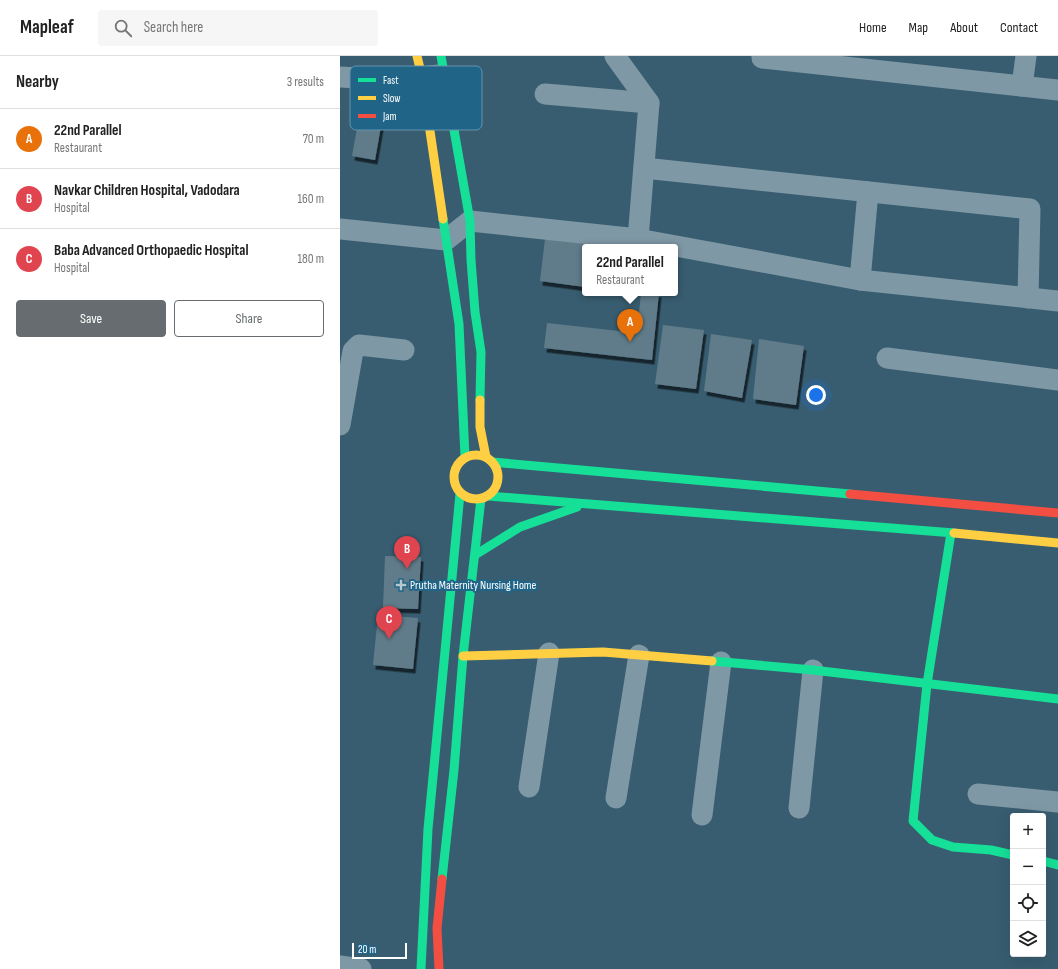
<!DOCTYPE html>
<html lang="en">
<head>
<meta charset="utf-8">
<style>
  :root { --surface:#fff; --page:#f6f6f6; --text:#222; --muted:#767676; --line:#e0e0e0; --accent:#666c6f }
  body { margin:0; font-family:"Sofia Sans Condensed",sans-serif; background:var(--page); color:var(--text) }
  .controls { position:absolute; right:12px; bottom:12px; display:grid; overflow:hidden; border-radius:4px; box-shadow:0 4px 16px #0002 }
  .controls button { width:36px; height:36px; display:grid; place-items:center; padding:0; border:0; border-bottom:1px solid var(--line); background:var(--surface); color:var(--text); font:20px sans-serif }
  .scale { position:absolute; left:12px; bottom:10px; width:55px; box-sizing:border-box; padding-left:4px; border:2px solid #fff; border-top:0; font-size:11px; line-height:14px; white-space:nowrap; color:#fff; -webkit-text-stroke:3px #206588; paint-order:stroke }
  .you { position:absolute; left:476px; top:339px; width:14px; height:14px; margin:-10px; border:3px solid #fff; border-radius:50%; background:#1a73e8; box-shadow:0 0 0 6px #1a73e833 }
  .badge { display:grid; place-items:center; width:26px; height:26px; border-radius:50%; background:var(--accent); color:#fff; font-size:13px; font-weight:700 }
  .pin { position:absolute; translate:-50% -33px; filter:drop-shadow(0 1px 2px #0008) }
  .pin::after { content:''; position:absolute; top:21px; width:14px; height:12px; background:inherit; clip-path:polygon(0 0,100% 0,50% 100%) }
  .popup { position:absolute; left:242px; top:188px; width:96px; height:52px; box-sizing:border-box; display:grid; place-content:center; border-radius:4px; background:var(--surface); filter:drop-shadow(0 1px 3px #0005); font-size:13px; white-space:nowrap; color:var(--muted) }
  .popup b { font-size:15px; color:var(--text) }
  .popup::after { content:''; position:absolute; left:50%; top:100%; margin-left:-8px; border:8px solid transparent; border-top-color:var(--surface) }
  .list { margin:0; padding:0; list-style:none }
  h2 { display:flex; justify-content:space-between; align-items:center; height:52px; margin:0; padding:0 16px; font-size:17px }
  h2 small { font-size:13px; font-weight:400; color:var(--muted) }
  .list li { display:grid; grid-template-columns:26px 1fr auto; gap:12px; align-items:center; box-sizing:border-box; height:60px; padding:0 16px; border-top:1px solid var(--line) }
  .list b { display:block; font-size:15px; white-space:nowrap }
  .list p { margin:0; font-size:13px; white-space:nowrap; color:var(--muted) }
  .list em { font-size:13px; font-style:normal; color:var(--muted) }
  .actions { display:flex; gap:8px; padding:12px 16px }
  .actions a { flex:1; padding:9px 0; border:1px solid var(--accent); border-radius:4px; text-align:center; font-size:14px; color:var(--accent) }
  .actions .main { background:var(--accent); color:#fff }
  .icon { flex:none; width:22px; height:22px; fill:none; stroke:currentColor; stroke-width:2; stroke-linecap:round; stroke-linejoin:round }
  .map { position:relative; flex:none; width:718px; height:913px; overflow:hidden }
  header { display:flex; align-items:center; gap:24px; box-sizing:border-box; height:56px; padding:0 20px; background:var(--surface); border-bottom:1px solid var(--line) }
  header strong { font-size:19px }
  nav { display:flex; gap:22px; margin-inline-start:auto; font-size:14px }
  .search { width:280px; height:36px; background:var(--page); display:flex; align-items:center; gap:10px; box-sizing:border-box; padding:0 14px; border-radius:4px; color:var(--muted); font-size:15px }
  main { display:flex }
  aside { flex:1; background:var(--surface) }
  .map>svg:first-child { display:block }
</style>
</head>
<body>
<header>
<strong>Mapleaf</strong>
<div class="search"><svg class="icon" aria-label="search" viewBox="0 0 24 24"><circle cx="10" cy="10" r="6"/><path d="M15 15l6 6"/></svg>Search here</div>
<nav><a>Home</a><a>Map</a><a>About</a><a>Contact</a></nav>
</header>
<main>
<aside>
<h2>Nearby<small>3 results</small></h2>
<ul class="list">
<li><span class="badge" style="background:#e8710a">A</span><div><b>22nd Parallel</b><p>Restaurant</p></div><em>70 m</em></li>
<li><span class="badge" style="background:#e0444e">B</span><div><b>Navkar Children Hospital, Vadodara</b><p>Hospital</p></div><em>160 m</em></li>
<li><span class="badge" style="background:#e0444e">C</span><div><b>Baba Advanced Orthopaedic Hospital</b><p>Hospital</p></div><em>180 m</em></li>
</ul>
<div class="actions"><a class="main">Save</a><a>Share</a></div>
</aside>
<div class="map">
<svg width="718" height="913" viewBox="0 0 718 913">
  <defs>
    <filter id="shadow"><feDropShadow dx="2.5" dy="4.5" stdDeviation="0" flood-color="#0009"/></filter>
  </defs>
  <rect width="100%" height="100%" fill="#385d70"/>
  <g fill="#607c8a" filter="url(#shadow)">
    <path d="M21,50L44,53L35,104L12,100Z"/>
    <path d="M205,183L268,190V191H245V231L200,225Z"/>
    <path d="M301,237H319L312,304L204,292L207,267L297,277Z"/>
    <path d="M323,269L364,274L356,333L315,328Z"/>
    <path d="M371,278L412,284L402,342L364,335Z"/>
    <path d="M419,283L464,290L456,349L413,343Z"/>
    <path d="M45,500L81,501L78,553L43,552Z"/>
    <path d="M38,559L78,562L73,613L33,609Z"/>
  </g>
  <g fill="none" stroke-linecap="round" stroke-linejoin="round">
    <g stroke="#7f98a5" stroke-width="21">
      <path d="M275,0L309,47"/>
      <path d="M422,0V2L718,34"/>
      <path d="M0,21L53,24L99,19"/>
      <path d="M682,30L686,0"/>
      <path d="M205,38L309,47L298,183"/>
      <path d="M304,112L690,153L688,242"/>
      <path d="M0,173L106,184L130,165L298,183L520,224L718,245"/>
      <path d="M520,224L528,136"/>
      <path d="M547,302L718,324"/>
      <path d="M0,369L13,295L19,289L64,294"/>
      <path d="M189,731L209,597"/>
      <path d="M638,738L718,746"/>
      <path d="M276,742L299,599"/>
      <path d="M459,752L473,614"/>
      <path d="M362,759L381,606"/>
      <path d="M0,910L21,913"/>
    </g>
    <g stroke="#16e098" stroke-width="9">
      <path d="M101,0L130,165L131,204L135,256L141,296L140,344"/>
      <path d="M103,163L119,268L125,401"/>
      <path d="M152,406L510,438"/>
      <path d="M148,440L614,477"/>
      <path d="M611,477L587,628L573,765L592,784L613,791L651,794L673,799"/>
      <path d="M135,499L180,471L237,451"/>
      <path d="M372,605L473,614L718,643"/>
      <path d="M703,805L718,809"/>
      <path d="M102,823L114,714L123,600L141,443"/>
      <path d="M81,913L88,773L120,438"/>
    </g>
    <g stroke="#ffcf43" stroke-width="9">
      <path d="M77,0L82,21L103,163"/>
      <path d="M140,344V371L146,401"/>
      <circle cx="136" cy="421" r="22"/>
      <path d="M614,477L718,487"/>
      <path d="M123,600L263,596L372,605"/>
    </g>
    <g stroke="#f24e42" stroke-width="9">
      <path d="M510,438L718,457"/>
      <path d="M99,913L97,872L102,823"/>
    </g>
  </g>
  <path fill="#b9c6cd" stroke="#206588" stroke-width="1.5" d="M59 523h4v4h4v4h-4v4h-4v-4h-4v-4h4z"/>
  <g text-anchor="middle" stroke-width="4" stroke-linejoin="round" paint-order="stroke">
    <g font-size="12" fill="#fff" stroke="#206588" text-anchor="start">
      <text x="70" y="533">Prutha Maternity Nursing Home</text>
    </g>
  </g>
  <rect x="10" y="10" width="132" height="64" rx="6" fill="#206588" stroke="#6393ac" stroke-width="1"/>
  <rect x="18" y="22" width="18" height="4" fill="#16e098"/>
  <rect x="18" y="40" width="18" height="4" fill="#ffcf43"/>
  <rect x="18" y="58" width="18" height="4" fill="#f24e42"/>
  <g font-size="11" fill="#fff">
    <text x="43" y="28">Fast</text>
    <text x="43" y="46">Slow</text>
    <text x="43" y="64">Jam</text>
  </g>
</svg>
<div class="controls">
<button>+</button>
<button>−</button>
<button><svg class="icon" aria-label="locate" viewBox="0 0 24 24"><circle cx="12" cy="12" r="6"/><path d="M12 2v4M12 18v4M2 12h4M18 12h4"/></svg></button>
<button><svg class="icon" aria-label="layers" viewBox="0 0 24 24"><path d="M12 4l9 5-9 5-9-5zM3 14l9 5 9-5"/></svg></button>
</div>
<div class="scale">20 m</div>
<div class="you"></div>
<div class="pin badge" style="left:290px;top:286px;background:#e8710a">A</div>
<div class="popup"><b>22nd Parallel</b>Restaurant</div>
<div class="pin badge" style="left:67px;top:513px;background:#e0444e">B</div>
<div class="pin badge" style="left:49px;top:583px;background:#e0444e">C</div>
</div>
</main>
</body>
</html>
